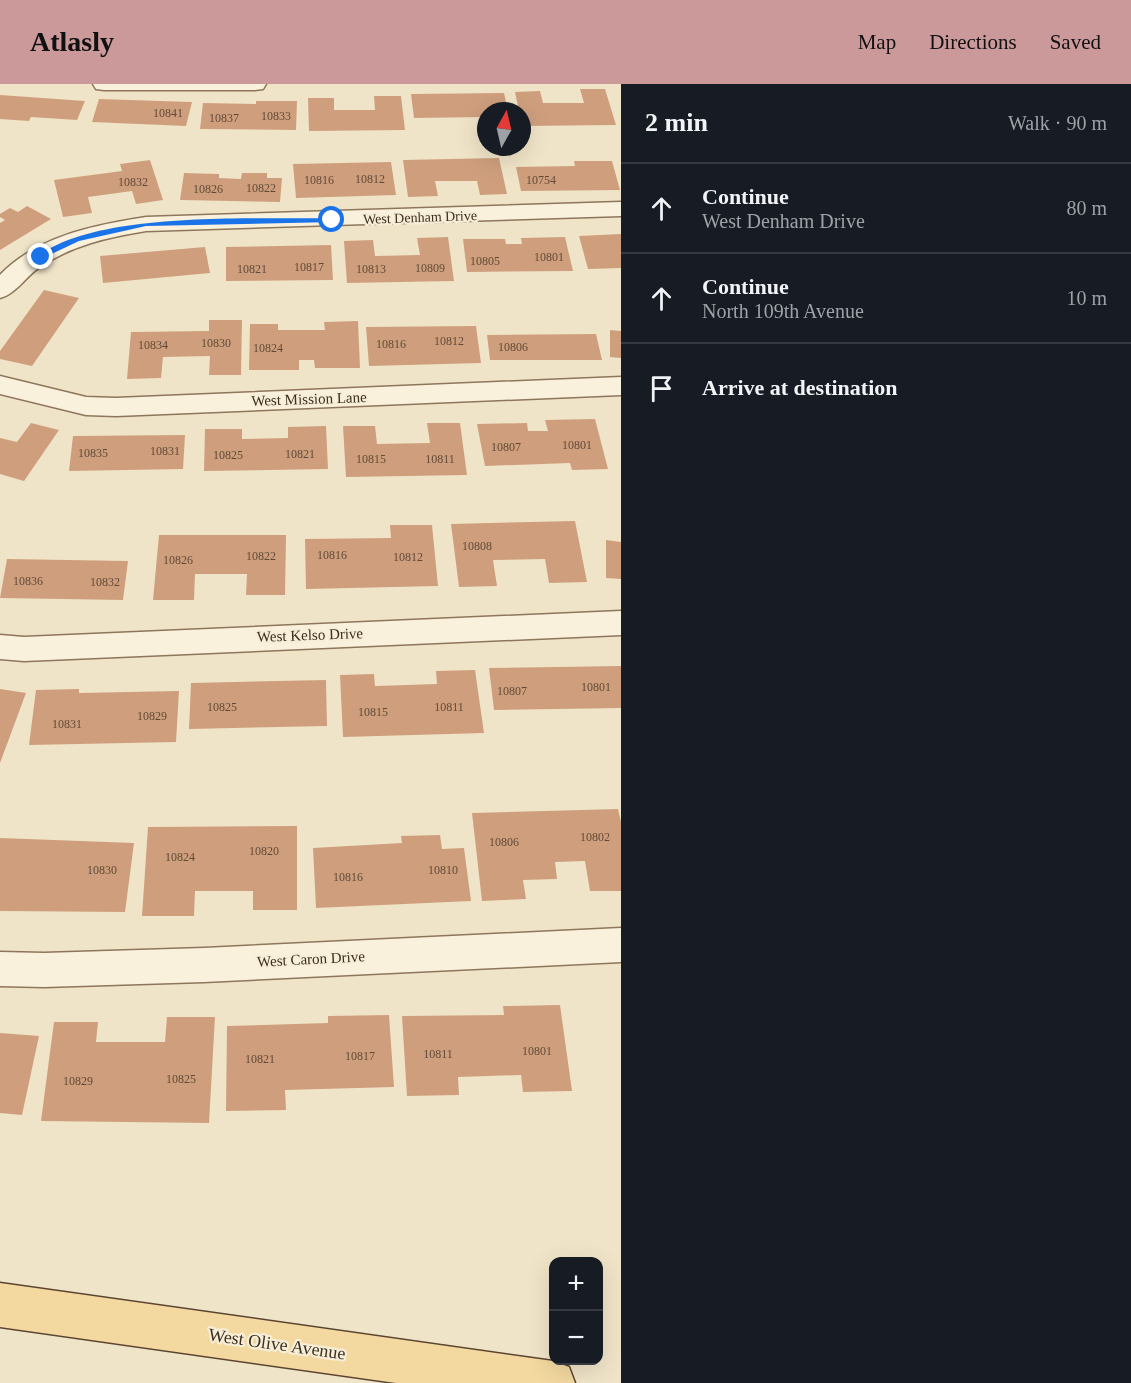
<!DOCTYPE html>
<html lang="en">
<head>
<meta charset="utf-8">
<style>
  :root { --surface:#171b24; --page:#20242c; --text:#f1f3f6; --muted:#9ea1a6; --line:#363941; --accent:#cc999b }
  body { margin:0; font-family:"Times New Roman",serif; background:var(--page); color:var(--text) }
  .controls { position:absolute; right:18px; bottom:18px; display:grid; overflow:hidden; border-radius:12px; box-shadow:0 6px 24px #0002 }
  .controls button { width:54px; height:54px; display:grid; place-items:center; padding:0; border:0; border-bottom:2px solid var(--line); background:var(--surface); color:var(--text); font:30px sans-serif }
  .compass { position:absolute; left:477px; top:18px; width:54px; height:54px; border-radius:50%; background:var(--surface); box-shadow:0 6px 24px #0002; rotate:8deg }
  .stop { position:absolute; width:18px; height:18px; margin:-14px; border:4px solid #1a73e8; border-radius:50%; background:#fff }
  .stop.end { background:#1a73e8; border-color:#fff; box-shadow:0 2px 6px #0008 }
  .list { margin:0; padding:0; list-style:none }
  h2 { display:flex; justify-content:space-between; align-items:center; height:78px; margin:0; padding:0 24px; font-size:26px }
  h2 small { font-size:20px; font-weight:400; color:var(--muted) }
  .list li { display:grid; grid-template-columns:39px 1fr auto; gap:18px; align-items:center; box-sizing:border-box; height:90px; padding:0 24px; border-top:2px solid var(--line) }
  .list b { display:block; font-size:22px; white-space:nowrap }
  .list p { margin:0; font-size:20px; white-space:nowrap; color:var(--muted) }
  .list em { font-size:20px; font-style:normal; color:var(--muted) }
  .icon { flex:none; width:33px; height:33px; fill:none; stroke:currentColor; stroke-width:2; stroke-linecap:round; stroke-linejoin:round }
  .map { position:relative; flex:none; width:621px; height:1299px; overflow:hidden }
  header { display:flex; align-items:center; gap:36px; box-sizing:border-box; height:84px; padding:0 30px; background:var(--accent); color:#111 }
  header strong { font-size:28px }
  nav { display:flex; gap:33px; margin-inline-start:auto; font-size:21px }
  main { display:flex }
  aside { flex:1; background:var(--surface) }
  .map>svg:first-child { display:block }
</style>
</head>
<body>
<header>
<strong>Atlasly</strong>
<nav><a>Map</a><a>Directions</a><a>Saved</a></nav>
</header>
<main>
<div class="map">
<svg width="621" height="1299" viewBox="0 0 621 1299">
  <rect width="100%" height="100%" fill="#f0e4c8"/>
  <g fill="#cf9f7d">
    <path d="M580,5H605L616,41L523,42L522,27H519L515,8L540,7L543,19H584Z"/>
    <path d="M504,9L508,27H486V33L414,34L411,10Z"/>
    <path d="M0,11L85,17L77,36L31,33L29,37L0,35Z"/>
    <path d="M374,12H401L405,46L309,47L308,14H334V26H375Z"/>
    <path d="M99,15L192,18L186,42L92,38Z"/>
    <path d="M256,17H297L296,46L200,45L203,19L256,20Z"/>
    <path d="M499,74L507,110L480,111L477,97H435L438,112L408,113L403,76Z"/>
    <path d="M150,76L163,116L136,120L132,107L88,113L92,129L63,133L54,96L122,87L120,80Z"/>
    <path d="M574,77H612L620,106L521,107L516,83L575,82Z"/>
    <path d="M391,78L396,111L296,114L293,80Z"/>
    <path d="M184,89L219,90V94L241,95L242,89H267V94H282L280,118L180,116Z"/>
    <path d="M27,122L51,135L0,166V139L5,136L0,133V130L10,124L18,128Z"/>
    <path d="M621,150V184L588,185L579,152Z"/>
    <path d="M448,153L454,197L347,199L344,157L373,156L375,172L420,171L417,154Z"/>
    <path d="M565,153L573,187L467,188L463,155H505L506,160H522L521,154Z"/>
    <path d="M331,161L333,196L226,197V163Z"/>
    <path d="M205,163L210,189L103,199L100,172Z"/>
    <path d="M44,206L79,214L32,282L0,275V267Z"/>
    <path d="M209,236H242L241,291H209L210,272L163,273L161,294L127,295L131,248L209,247Z"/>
    <path d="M358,237L360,284H315L314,276H299V286H249L250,240H278V246H325L324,238Z"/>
    <path d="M476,242L481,279L369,282L366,243Z"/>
    <path d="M610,246L621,247V274L610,273Z"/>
    <path d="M596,250L602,276H490L487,251Z"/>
    <path d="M595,335L608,385L572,386L570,379L485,382L477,340L527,339L528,347H548L545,336Z"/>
    <path d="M31,339L59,346L24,397L0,390V354L17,358Z"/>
    <path d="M427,339H460L467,391L346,393L343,342H375L377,360L430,359Z"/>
    <path d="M326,342L328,385L204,387L205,345H242V355L288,354V343Z"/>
    <path d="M185,351L183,385L69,387L73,352Z"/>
    <path d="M575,437L587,498L549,499L545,475L493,476L497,502L459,503L451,440Z"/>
    <path d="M390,441H432L438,502L306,505L305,455L391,454Z"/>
    <path d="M159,451H286L285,511H246L247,490H195L194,516H153Z"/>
    <path d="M606,456L621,458V495L606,494Z"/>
    <path d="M7,475L128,477L123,516L0,514Z"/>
    <path d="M621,582V624L494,626L489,584Z"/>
    <path d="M475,586L484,649L343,653L340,591L374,590L375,602L437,600L436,587Z"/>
    <path d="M326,596L327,642L189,645L191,599Z"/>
    <path d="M0,605L26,609L0,679Z"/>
    <path d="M79,605V609L179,607L176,658L29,661L36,606Z"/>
    <path d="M618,725L621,738V807H590L585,777L555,778L557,795L523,796L526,815L482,817L472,729Z"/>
    <path d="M297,742V826H253V807H195L194,832H142L148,743Z"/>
    <path d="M440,751L442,765L464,764L471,817L316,824L313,764L402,759L401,752Z"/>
    <path d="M0,754L134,759L125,828L0,827Z"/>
    <path d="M560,921L572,1007L523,1008L521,991L458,993L459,1011L407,1012L402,932L504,931L503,922Z"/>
    <path d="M389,931L394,1003L285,1006L286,1026L226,1027L227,942L328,939V932Z"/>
    <path d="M167,933H215L209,1039L41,1037L54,938H98L96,958H165Z"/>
    <path d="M0,949L39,952L22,1031L0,1029Z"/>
  </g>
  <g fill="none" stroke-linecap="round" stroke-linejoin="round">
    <defs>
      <g id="minor">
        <path d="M93,0H266L263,5L255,6H104L96,5Z"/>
        <path d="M621,118V132L146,147C109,153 72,161 40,183C26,192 16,210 0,214V191C37,152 95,141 146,133Z"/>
        <path d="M0,292L86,313L116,314L621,293V311L116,332L86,331L0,310Z"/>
        <path d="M621,527V551L24,577L0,575V551L24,553Z"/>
        <path d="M621,844V878L204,898L44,903L0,902V868L44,869L204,864Z"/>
      </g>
      <path id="major" d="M0,1199L553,1277L569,1283L575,1299H396L0,1243Z"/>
    </defs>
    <use href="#minor" stroke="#8d765c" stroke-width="3"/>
    <use href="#major" stroke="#5b4430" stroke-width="3"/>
    <use href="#minor" fill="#faf1dc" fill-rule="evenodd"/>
    <use href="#major" fill="#f3d9a0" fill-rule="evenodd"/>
  </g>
  <path fill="#1a73e8" d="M332,134L335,138L146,142L79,157L43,174L37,173C97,126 256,136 332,134Z"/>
  <g text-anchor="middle" stroke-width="4.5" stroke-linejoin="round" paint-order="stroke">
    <g font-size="12" fill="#624a37">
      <text x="168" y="33">10841</text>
      <text x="276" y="36">10833</text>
      <text x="224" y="38">10837</text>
      <text x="370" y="99">10812</text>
      <text x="319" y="100">10816</text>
      <text x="541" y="100">10754</text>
      <text x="133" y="102">10832</text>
      <text x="261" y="108">10822</text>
      <text x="208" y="109">10826</text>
      <text x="549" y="177">10801</text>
      <text x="485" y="181">10805</text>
      <text x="309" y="187">10817</text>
      <text x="430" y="188">10809</text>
      <text x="252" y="189">10821</text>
      <text x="371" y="189">10813</text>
      <text x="449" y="261">10812</text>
      <text x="216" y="263">10830</text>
      <text x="391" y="264">10816</text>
      <text x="153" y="265">10834</text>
      <text x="513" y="267">10806</text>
      <text x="268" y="268">10824</text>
      <text x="577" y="365">10801</text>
      <text x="506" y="367">10807</text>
      <text x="165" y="371">10831</text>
      <text x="93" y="373">10835</text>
      <text x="300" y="374">10821</text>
      <text x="228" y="375">10825</text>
      <text x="371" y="379">10815</text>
      <text x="440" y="379">10811</text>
      <text x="477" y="466">10808</text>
      <text x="332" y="475">10816</text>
      <text x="261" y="476">10822</text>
      <text x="408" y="477">10812</text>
      <text x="178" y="480">10826</text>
      <text x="28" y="501">10836</text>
      <text x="105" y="502">10832</text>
      <text x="596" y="607">10801</text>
      <text x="512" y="611">10807</text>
      <text x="222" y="627">10825</text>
      <text x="449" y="627">10811</text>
      <text x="373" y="632">10815</text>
      <text x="152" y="636">10829</text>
      <text x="67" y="644">10831</text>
      <text x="595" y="757">10802</text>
      <text x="504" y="762">10806</text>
      <text x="264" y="771">10820</text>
      <text x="180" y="777">10824</text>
      <text x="102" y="790">10830</text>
      <text x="443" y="790">10810</text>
      <text x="348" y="797">10816</text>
      <text x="537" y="971">10801</text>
      <text x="438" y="974">10811</text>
      <text x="360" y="976">10817</text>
      <text x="260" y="979">10821</text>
      <text x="181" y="999">10825</text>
      <text x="78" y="1001">10829</text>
    </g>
    <g font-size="14" fill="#3d2e20" stroke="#f7eed8">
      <text transform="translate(420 133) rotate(-2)" y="5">West Denham Drive</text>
    </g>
    <g font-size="15" fill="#3d2e20" stroke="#f7eed8">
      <text transform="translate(309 315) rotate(-2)" y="5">West Mission Lane</text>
      <text transform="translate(310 551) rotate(-2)" y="5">West Kelso Drive</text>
      <text transform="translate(311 875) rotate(-3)" y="5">West Caron Drive</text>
    </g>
    <g font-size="18" fill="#3d2e20" stroke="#f7eed8">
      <text transform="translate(277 1260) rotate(8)" y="6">West Olive Avenue</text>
    </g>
  </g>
</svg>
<div class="controls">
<button>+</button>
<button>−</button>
</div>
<svg class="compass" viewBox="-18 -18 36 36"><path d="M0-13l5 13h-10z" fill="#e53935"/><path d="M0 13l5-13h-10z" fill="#9ea1a6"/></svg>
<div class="stop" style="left:332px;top:136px"></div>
<div class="stop end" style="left:41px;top:173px"></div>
</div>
<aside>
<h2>2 min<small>Walk · 90 m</small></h2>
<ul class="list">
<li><svg class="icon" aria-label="ahead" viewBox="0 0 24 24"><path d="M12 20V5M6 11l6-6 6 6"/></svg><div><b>Continue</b><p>West Denham Drive</p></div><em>80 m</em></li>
<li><svg class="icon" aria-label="ahead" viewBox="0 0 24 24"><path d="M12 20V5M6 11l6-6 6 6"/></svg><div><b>Continue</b><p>North 109th Avenue</p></div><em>10 m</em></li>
<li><svg class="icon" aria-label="arrive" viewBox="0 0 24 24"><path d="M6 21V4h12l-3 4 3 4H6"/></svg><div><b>Arrive at destination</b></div></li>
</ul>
</aside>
</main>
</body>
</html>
